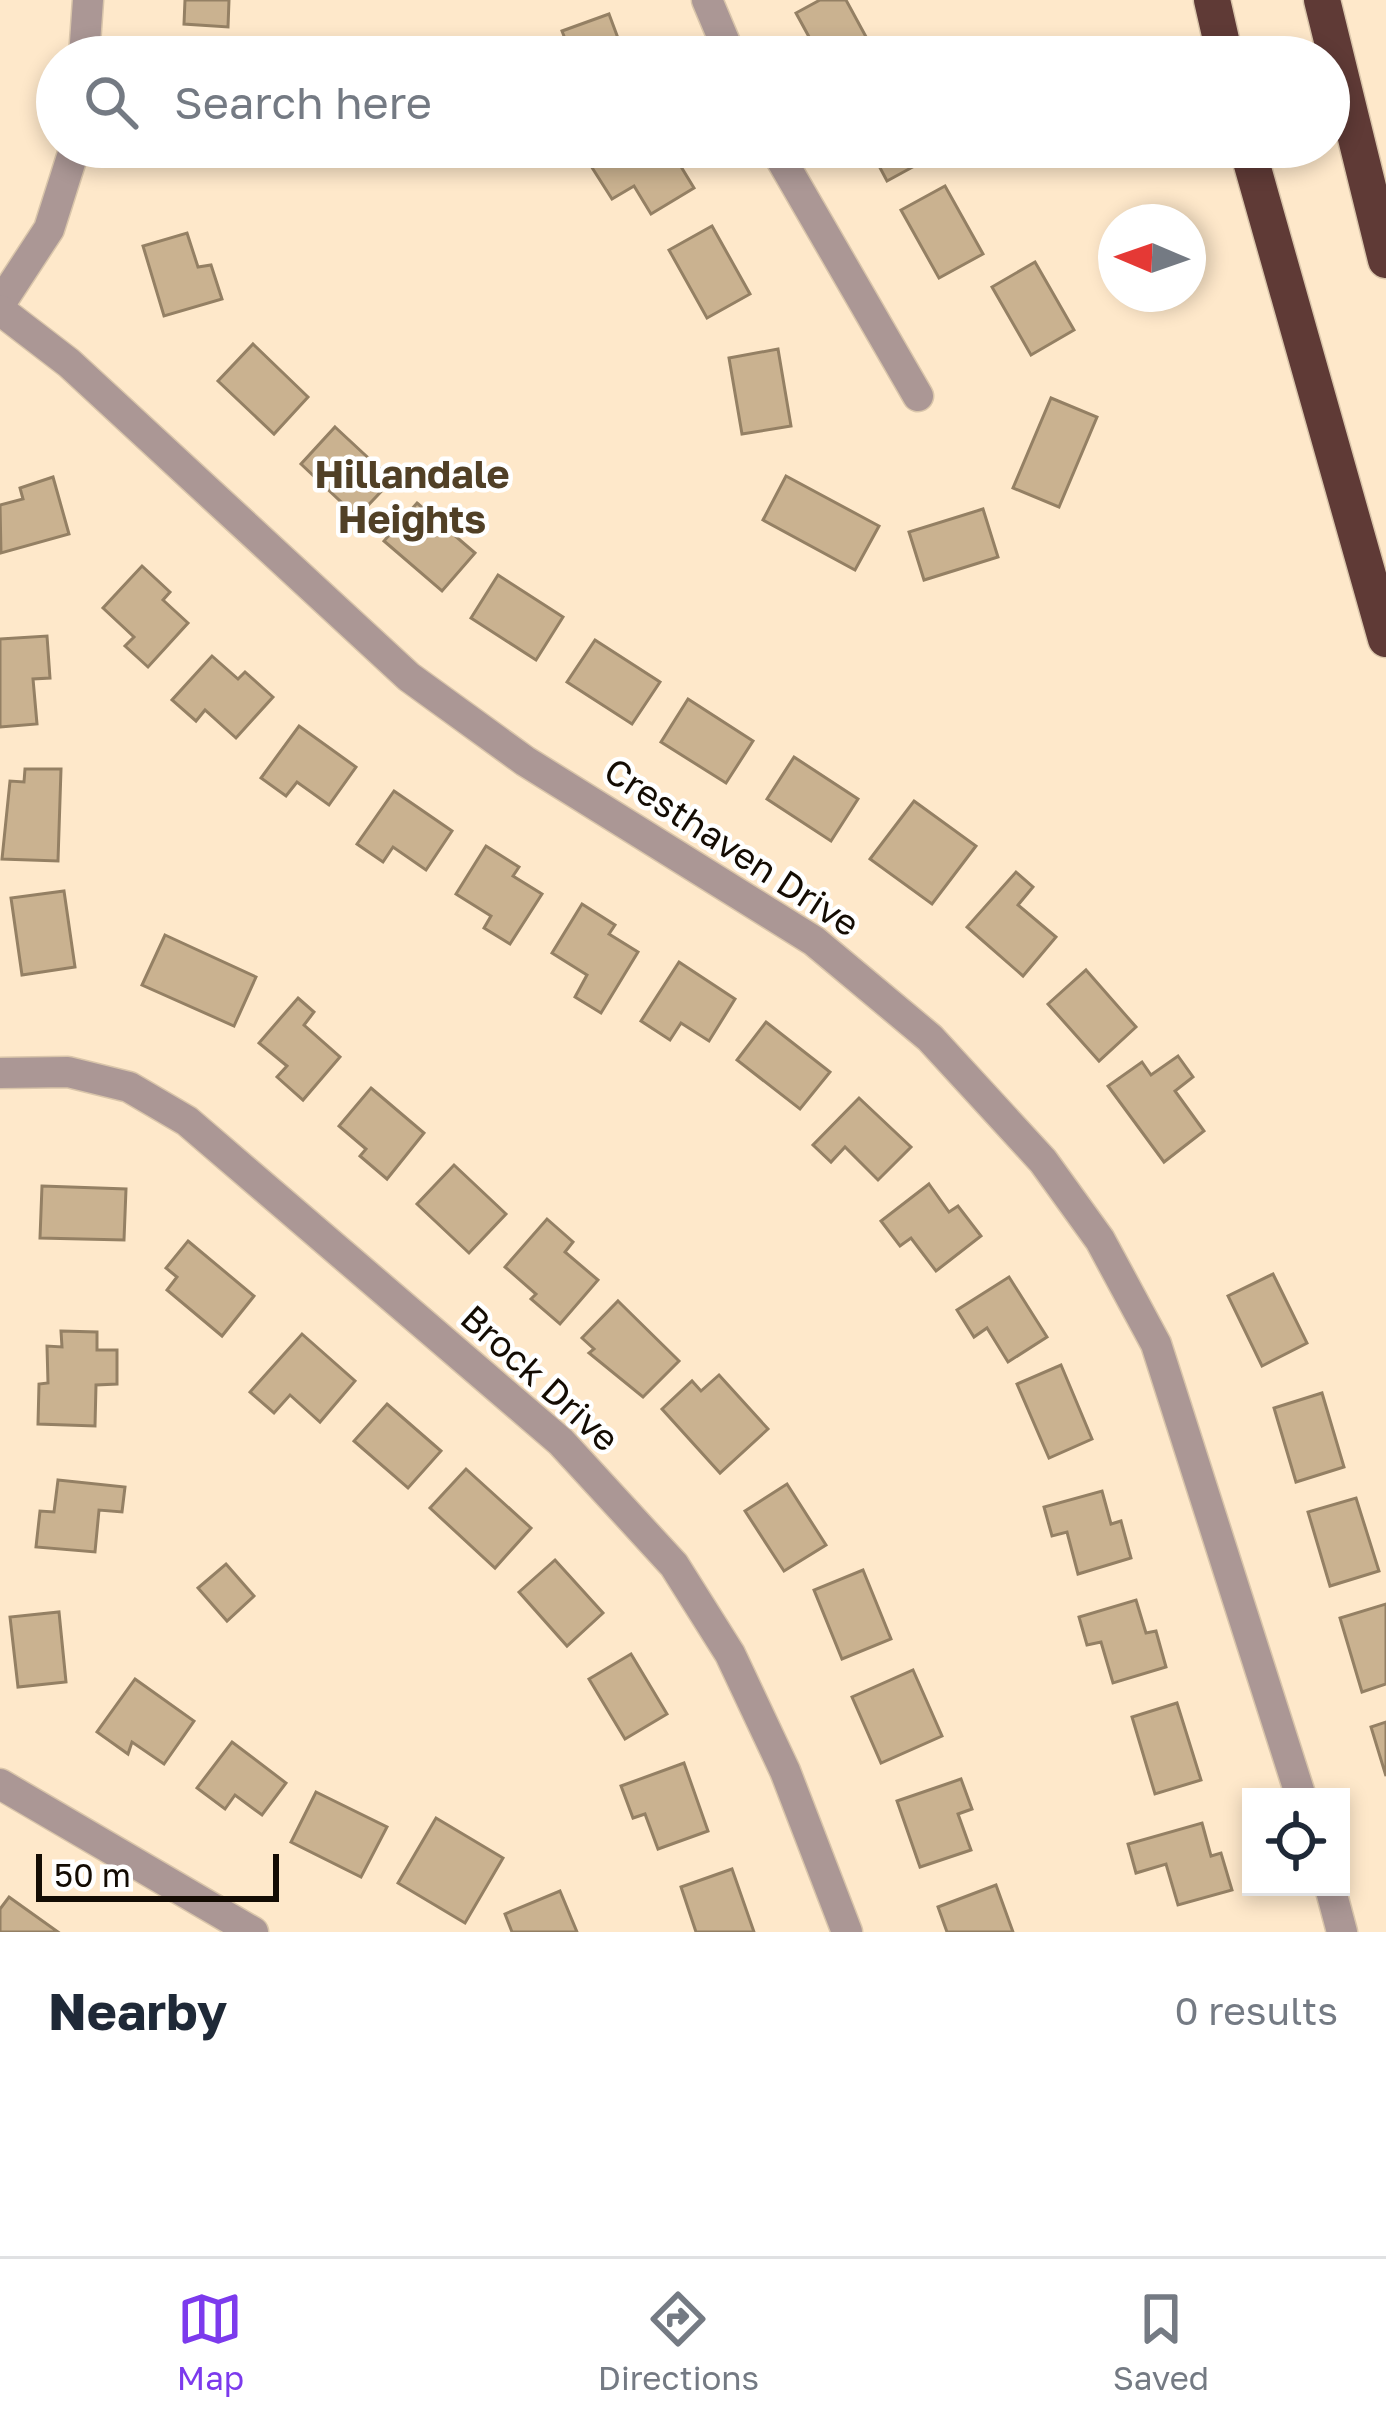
<!DOCTYPE html>
<html lang="en">
<head>
<meta charset="utf-8">
<style>
  :root { --surface:#fff; --page:#f2f2f3; --text:#1f2937; --muted:#747a83; --line:#e0e1e3; --accent:#7c3aed }
  body { margin:0; font-family:"Golos Text",sans-serif; background:var(--page); color:var(--text) }
  .controls { position:absolute; right:36px; bottom:36px; display:grid; overflow:hidden; border-radius:0px; box-shadow:0 6px 18px #0003 }
  .controls button { width:108px; height:108px; display:grid; place-items:center; padding:0; border:0; border-bottom:3px solid var(--line); background:var(--surface); color:var(--text); font:60px sans-serif }
  .compass { position:absolute; left:1098px; top:204px; width:108px; height:108px; border-radius:50%; background:var(--surface); box-shadow:0 6px 18px #0003; rotate:272deg }
  .scale { position:absolute; left:36px; bottom:30px; width:243px; box-sizing:border-box; padding-left:12px; border:6px solid #140c03; border-top:0; font-size:33px; line-height:42px; white-space:nowrap; color:#140c03; -webkit-text-stroke:9px #fff; paint-order:stroke }
  .list { margin:0; padding:0; list-style:none }
  h2 { display:flex; justify-content:space-between; align-items:center; height:156px; margin:0; padding:0 48px; font-size:51px }
  h2 small { font-size:39px; font-weight:400; color:var(--muted) }
  .icon { flex:none; width:66px; height:66px; fill:none; stroke:currentColor; stroke-width:2; stroke-linecap:round; stroke-linejoin:round }
  .map { position:relative; flex:none; width:1386px; height:1932px; overflow:hidden }
  .search { position:absolute; background:var(--surface); box-shadow:0 6px 18px #0003; left:36px; right:36px; top:36px; height:132px; display:flex; align-items:center; gap:30px; box-sizing:border-box; padding:0 42px; border-radius:66px; color:var(--muted); font-size:45px }
  .sheet { height:324px; background:var(--surface) }
  nav { display:flex; justify-content:space-around; align-items:center; box-sizing:border-box; height:168px; border-top:3px solid var(--line); background:var(--surface); font-size:33px; color:var(--muted) }
  nav a { display:grid; justify-items:center; gap:6px }
  nav .on { color:var(--accent) }
  .map>svg:first-child { display:block }
</style>
</head>
<body>
<div class="map">
<svg width="1386" height="1932" viewBox="0 0 1386 1932">
  <rect width="100%" height="100%" fill="#fee8ca"/>
  <g fill="#cab290" stroke="#948064" stroke-width="3">
    <path d="M185,0H229L228,27L184,24Z"/>
    <path d="M820,0H846L877,57H820L796,13Z"/>
    <path d="M609,14L625,57H572L562,31Z"/>
    <path d="M621,147H669L694,188L651,214L634,186L612,199L591,166Z"/>
    <path d="M869,147H926L931,157L887,181Z"/>
    <path d="M945,186L983,254L939,278L901,210Z"/>
    <path d="M712,226L750,294L707,318L669,250Z"/>
    <path d="M187,233L198,267L211,265L222,299L164,316L143,246Z"/>
    <path d="M1035,262L1074,330L1031,355L992,287Z"/>
    <path d="M253,344L308,397L274,434L218,381Z"/>
    <path d="M778,349L791,426L742,434L729,358Z"/>
    <path d="M1051,398L1097,417L1059,507L1013,488Z"/>
    <path d="M335,427L392,480L357,517L301,464Z"/>
    <path d="M786,476L879,526L855,570L763,520Z"/>
    <path d="M53,477L69,534L1,553L0,505L23,499L20,488Z"/>
    <path d="M417,503L475,553L442,591L384,541Z"/>
    <path d="M983,509L998,557L924,580L909,532Z"/>
    <path d="M142,566L170,592L163,600L188,623L148,667L125,646L134,637L103,608Z"/>
    <path d="M498,575L563,617L536,660L471,618Z"/>
    <path d="M47,636L50,678L33,679L37,724L0,727V639Z"/>
    <path d="M595,640L660,682L632,724L567,682Z"/>
    <path d="M212,656L238,679L245,672L273,697L236,738L205,710L196,721L172,700Z"/>
    <path d="M688,699L753,741L726,783L661,742Z"/>
    <path d="M299,726L356,767L329,805L297,782L286,796L261,778Z"/>
    <path d="M794,757L858,799L831,841L767,799Z"/>
    <path d="M25,769H61L58,861L2,859L10,781L24,782Z"/>
    <path d="M394,791L452,831L426,870L393,847L383,862L357,844Z"/>
    <path d="M914,801L976,846L932,904L870,859Z"/>
    <path d="M486,846L519,867L513,876L542,894L510,944L484,928L491,916L456,894Z"/>
    <path d="M1016,872L1033,887L1018,905L1056,937L1023,976L967,927Z"/>
    <path d="M64,891L75,967L22,975L11,898Z"/>
    <path d="M582,904L615,925L609,934L638,952L601,1013L575,997L587,975L552,953Z"/>
    <path d="M165,935L256,977L234,1026L142,985Z"/>
    <path d="M679,962L735,999L709,1041L681,1023L670,1040L641,1021Z"/>
    <path d="M1086,970L1136,1027L1099,1061L1048,1004Z"/>
    <path d="M298,998L314,1012L304,1025L340,1057L303,1100L277,1077L287,1066L259,1043Z"/>
    <path d="M766,1022L830,1072L800,1109L737,1060Z"/>
    <path d="M1178,1056L1193,1077L1175,1091L1204,1131L1164,1162L1108,1086L1142,1062L1151,1075Z"/>
    <path d="M371,1088L424,1133L387,1179L360,1156L366,1149L339,1126Z"/>
    <path d="M859,1098L911,1147L878,1180L845,1147L831,1162L813,1145Z"/>
    <path d="M454,1165L506,1214L469,1253L417,1204Z"/>
    <path d="M929,1184L949,1212L958,1206L981,1236L936,1271L911,1238L900,1246L881,1221Z"/>
    <path d="M42,1186L126,1189L124,1240L40,1238Z"/>
    <path d="M547,1219L573,1242L565,1252L598,1280L560,1324L531,1299L536,1294L505,1267Z"/>
    <path d="M188,1241L254,1296L222,1336L167,1290L177,1277L166,1268Z"/>
    <path d="M1273,1274L1307,1343L1262,1366L1228,1296Z"/>
    <path d="M1009,1277L1047,1337L1008,1362L987,1328L974,1337L957,1310Z"/>
    <path d="M618,1301L679,1361L643,1397L589,1353L594,1349L582,1338Z"/>
    <path d="M61,1331L97,1332V1350H117V1384L96,1385L95,1426L38,1424L39,1384L48,1383L47,1346L62,1347Z"/>
    <path d="M302,1334L355,1381L320,1422L290,1395L274,1413L250,1392Z"/>
    <path d="M1061,1365L1092,1439L1049,1458L1017,1384Z"/>
    <path d="M719,1375L768,1429L720,1473L662,1409L692,1381L701,1391Z"/>
    <path d="M1322,1393L1344,1467L1296,1482L1274,1408Z"/>
    <path d="M387,1404L441,1451L408,1488L354,1441Z"/>
    <path d="M466,1469L531,1528L495,1568L430,1508Z"/>
    <path d="M58,1480L125,1487L122,1512L99,1510L95,1552L36,1547L40,1511L54,1512Z"/>
    <path d="M787,1484L826,1545L784,1571L745,1511Z"/>
    <path d="M1102,1491L1111,1524L1121,1521L1131,1558L1078,1574L1067,1532L1052,1536L1044,1507Z"/>
    <path d="M1356,1498L1379,1571L1330,1586L1308,1512Z"/>
    <path d="M555,1560L603,1613L567,1646L519,1592Z"/>
    <path d="M226,1564L254,1596L227,1621L198,1588Z"/>
    <path d="M863,1570L891,1639L842,1659L814,1590Z"/>
    <path d="M1136,1600L1146,1633L1156,1631L1166,1667L1113,1683L1101,1642L1087,1645L1079,1617Z"/>
    <path d="M1386,1604V1684L1362,1692L1340,1618Z"/>
    <path d="M59,1612L66,1682L18,1687L10,1617Z"/>
    <path d="M631,1654L667,1714L625,1739L589,1679Z"/>
    <path d="M913,1670L942,1736L881,1763L852,1697Z"/>
    <path d="M135,1679L194,1721L164,1764L132,1742L128,1754L97,1732Z"/>
    <path d="M1177,1703L1201,1780L1155,1794L1132,1717Z"/>
    <path d="M1386,1722V1776L1371,1727Z"/>
    <path d="M232,1742L286,1783L262,1815L235,1795L225,1809L197,1788Z"/>
    <path d="M684,1763L708,1831L658,1849L645,1814L633,1818L621,1786Z"/>
    <path d="M961,1779L972,1809L958,1814L971,1850L920,1867L897,1801Z"/>
    <path d="M316,1792L387,1827L361,1877L291,1842Z"/>
    <path d="M436,1818L503,1858L465,1923L398,1883Z"/>
    <path d="M1202,1823L1211,1856L1221,1853L1232,1890L1178,1905L1166,1864L1136,1873L1128,1844Z"/>
    <path d="M732,1869L754,1932H696L681,1887Z"/>
    <path d="M996,1885L1013,1932H947L938,1907Z"/>
    <path d="M560,1891L577,1932H512L505,1914Z"/>
    <path d="M9,1897L58,1932H0V1909Z"/>
  </g>
  <g fill="none" stroke-linecap="round" stroke-linejoin="round">
    <defs>
      <g id="minor">
        <path d="M707,0L731,57"/>
        <path d="M84,57L88,0"/>
        <path d="M774,147L918,396"/>
        <path d="M0,304L49,229L75,147"/>
        <path d="M0,310L69,363L409,677L525,761L814,941L930,1038L1043,1161L1100,1240L1156,1344L1301,1797"/>
        <path d="M0,1073L68,1072L129,1087L187,1121L561,1442L674,1565L730,1654L785,1771L847,1932"/>
        <path d="M0,1784L253,1932"/>
        <path d="M1330,1887L1342,1932"/>
      </g>
      <g id="motorway">
        <path d="M1212,0L1225,57"/>
        <path d="M1322,0L1386,260"/>
        <path d="M1247,147L1386,639"/>
      </g>
    </defs>
    <use href="#minor" stroke="#d9c5aa" stroke-width="33"/>
    <use href="#motorway" stroke="#d9c5aa" stroke-width="39"/>
    <use href="#minor" stroke="#ab9795" stroke-width="30"/>
    <use href="#motorway" stroke="#5f3a36" stroke-width="36"/>
  </g>
  <g text-anchor="middle" stroke-width="9" stroke-linejoin="round" paint-order="stroke">
    <g font-size="36" fill="#140c03" stroke="#fff">
      <text transform="translate(732 847) rotate(33)" y="13">Cresthaven Drive</text>
      <text transform="translate(540 1378) rotate(42)" y="13">Brock Drive</text>
    </g>
    <g font-size="39" font-weight="bold" fill="#514026" stroke="#fff">
      <text x="412" y="488">Hillandale<tspan x="412" dy="45">Heights</tspan></text>
    </g>
  </g>
</svg>
<div class="controls">
<button><svg class="icon" aria-label="locate" viewBox="0 0 24 24"><circle cx="12" cy="12" r="6"/><path d="M12 2v4M12 18v4M2 12h4M18 12h4"/></svg></button>
</div>
<svg class="compass" viewBox="-18 -18 36 36"><path d="M0-13l5 13h-10z" fill="#e53935"/><path d="M0 13l5-13h-10z" fill="#747a83"/></svg>
<div class="scale">50 m</div>
<div class="search"><svg class="icon" aria-label="search" viewBox="0 0 24 24"><circle cx="10" cy="10" r="6"/><path d="M15 15l6 6"/></svg>Search here</div>
</div>
<section class="sheet">
<h2>Nearby<small>0 results</small></h2>
<ul class="list">
</ul>
</section>
<nav>
<a class="on"><svg class="icon" aria-label="map" viewBox="0 0 24 24"><path d="M3 6l6-2 6 2 6-2v14l-6 2-6-2-6 2zM9 4v14M15 6v14"/></svg>Map</a>
<a><svg class="icon" aria-label="directions" viewBox="0 0 24 24"><path d="M12 3l9 9-9 9-9-9zM9 14v-3h6M13 9l2 2-2 2"/></svg>Directions</a>
<a><svg class="icon" aria-label="saved" viewBox="0 0 24 24"><path d="M7 4h10v16l-5-4-5 4z"/></svg>Saved</a>
</nav>
</body>
</html>
